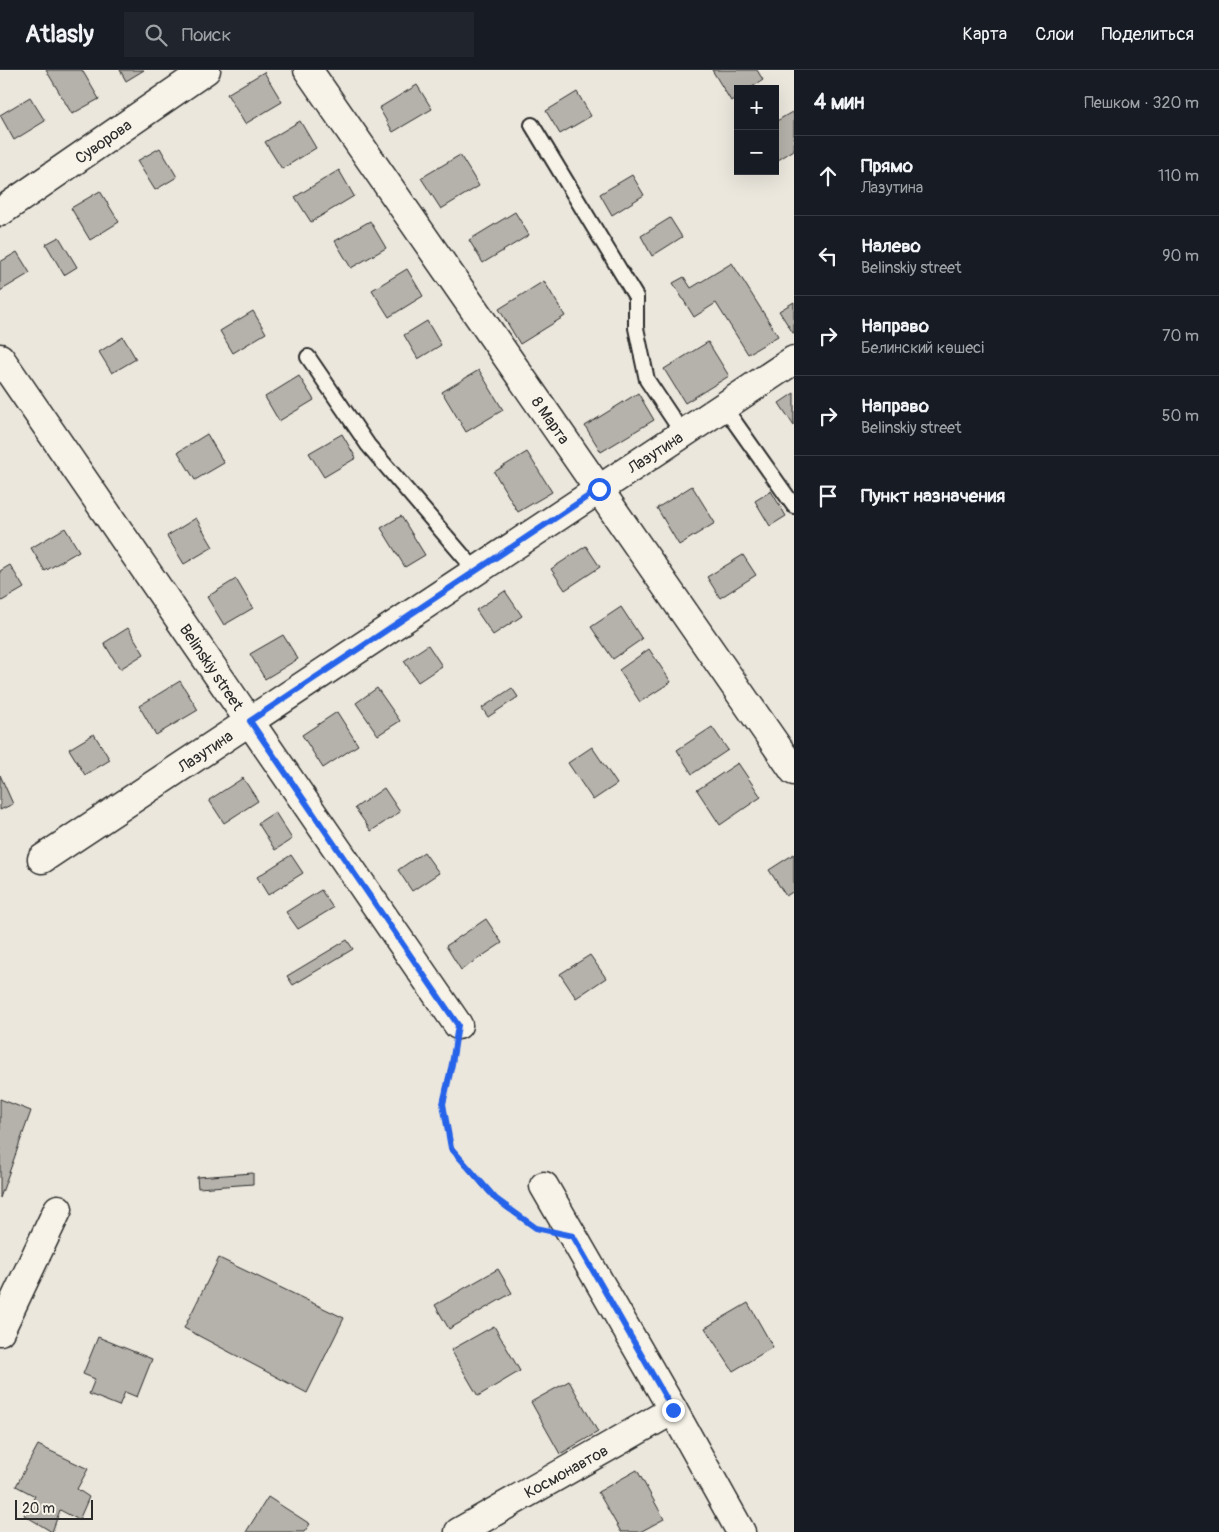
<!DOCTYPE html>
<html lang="ru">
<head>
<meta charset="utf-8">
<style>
  :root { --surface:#171b24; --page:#20242c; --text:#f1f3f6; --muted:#9ea1a6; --line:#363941 }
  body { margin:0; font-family:Pangolin,sans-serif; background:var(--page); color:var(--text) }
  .controls { position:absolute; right:15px; top:15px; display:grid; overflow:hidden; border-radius:0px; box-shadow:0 5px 20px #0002 }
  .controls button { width:45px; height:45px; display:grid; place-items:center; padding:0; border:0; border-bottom:1px solid var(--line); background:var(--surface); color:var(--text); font:25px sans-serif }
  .scale { position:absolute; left:15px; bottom:12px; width:78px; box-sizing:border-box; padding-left:5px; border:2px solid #2b2b2b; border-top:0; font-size:14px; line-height:18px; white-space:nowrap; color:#2b2b2b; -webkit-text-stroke:4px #f7f3e8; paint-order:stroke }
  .stop { position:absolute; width:15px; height:15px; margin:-11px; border:4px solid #2563eb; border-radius:50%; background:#fff }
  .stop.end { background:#2563eb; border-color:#fff; box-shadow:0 1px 5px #0008 }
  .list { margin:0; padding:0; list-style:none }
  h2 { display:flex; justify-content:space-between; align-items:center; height:65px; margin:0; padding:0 20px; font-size:21px }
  h2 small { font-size:16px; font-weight:400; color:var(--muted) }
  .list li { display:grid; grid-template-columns:32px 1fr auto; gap:15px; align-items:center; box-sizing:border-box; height:80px; padding:0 20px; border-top:1px solid var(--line) }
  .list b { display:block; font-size:19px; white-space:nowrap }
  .list p { margin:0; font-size:16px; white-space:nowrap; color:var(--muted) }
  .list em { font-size:16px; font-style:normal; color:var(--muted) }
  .icon { flex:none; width:28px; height:28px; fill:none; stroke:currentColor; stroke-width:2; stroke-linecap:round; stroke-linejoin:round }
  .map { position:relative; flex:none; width:794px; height:1462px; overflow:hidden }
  header { display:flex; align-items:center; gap:30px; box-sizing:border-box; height:70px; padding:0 25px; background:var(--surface); border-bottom:1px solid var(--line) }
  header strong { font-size:24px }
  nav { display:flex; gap:28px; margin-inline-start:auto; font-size:18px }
  .search { width:350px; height:45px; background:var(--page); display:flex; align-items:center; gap:12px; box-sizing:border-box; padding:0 18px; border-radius:0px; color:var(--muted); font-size:19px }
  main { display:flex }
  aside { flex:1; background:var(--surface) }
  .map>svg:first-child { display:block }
</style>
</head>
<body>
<header>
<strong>Atlasly</strong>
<div class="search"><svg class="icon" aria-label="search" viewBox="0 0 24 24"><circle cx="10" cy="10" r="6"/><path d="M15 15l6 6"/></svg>Поиск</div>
<nav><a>Карта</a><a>Слои</a><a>Поделиться</a></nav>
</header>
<main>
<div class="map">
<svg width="794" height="1462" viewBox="0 0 794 1462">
  <rect width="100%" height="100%" fill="#ebe7dd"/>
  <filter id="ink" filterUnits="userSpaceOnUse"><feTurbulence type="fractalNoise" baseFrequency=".02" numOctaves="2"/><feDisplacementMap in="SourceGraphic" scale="10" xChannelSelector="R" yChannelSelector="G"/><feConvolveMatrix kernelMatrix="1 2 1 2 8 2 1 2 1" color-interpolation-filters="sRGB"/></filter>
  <g filter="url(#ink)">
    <g fill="#b5b2ab" stroke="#2b2b2b">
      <path d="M46,0H82L99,29L72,44Z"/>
      <path d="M120,0H144L126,11Z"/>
      <path d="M712,0H757L763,10L749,19H738V26L731,31Z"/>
      <path d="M264,2L282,32L245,54L227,24Z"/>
      <path d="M417,15L432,39L393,62L379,38Z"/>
      <path d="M577,22L591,46L560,64L546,41Z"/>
      <path d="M30,27L45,51L14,70L0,45Z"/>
      <path d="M792,42L794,45V80L775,92V52Z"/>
      <path d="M300,51L316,78L282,99L265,72Z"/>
      <path d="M160,78L177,107L155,120L137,91Z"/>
      <path d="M460,85L479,116L441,139L421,108Z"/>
      <path d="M339,100L354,126L311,152L295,127Z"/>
      <path d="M632,105L644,125L612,145L600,124Z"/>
      <path d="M100,121L119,152L90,170L71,138Z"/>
      <path d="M515,142L529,165L483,193L469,170Z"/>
      <path d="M670,148L682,167L652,186L641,166Z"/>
      <path d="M370,151L386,178L351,198L335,171Z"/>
      <path d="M59,167L77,197L64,205L46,174Z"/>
      <path d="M17,182L30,203L0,221V192Z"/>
      <path d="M732,193L778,266L748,284L716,233L694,247L673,213L684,207L691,218Z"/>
      <path d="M407,199L423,226L389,247L372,220Z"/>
      <path d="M544,211L565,246L520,274L499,239Z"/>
      <path d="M794,232V263H793L779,241Z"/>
      <path d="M253,241L266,263L233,283L220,261Z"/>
      <path d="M427,251L441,275L418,289L404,265Z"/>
      <path d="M123,267L136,289L112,303L99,282Z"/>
      <path d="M708,272L729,306L685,333L664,299Z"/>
      <path d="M479,300L503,340L466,362L442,322Z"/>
      <path d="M299,306L314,330L279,351L265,327Z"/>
      <path d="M638,323L654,350L601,382L585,356Z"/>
      <path d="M794,323V356L779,333Z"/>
      <path d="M207,364L224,393L195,410L178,382Z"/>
      <path d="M342,364L356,388L324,407L309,383Z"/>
      <path d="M527,382L552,422L518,442L494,402Z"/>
      <path d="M692,416L715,453L679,475L657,438Z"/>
      <path d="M771,421L786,446L770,456L755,431Z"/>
      <path d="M401,446L425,485L405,497L381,458Z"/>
      <path d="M196,448L213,477L184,494L167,466Z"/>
      <path d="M65,458L79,481L45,501L31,478Z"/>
      <path d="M586,476L600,497L565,520L551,499Z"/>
      <path d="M743,485L756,505L720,528L707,507Z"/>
      <path d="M10,495L24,518L0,532V501Z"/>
      <path d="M236,509L253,538L224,555L207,527Z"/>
      <path d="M505,521L522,546L493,565L476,540Z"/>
      <path d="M621,537L642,569L613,589L591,557Z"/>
      <path d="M128,558L144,584L120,599L104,573Z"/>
      <path d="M283,565L298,589L265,609L250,584Z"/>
      <path d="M428,575L442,596L418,612L404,591Z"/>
      <path d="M649,579L671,612L640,632L619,600Z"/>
      <path d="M180,611L198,640L156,665L139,636Z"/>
      <path d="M377,618L400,651L378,665L356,633Z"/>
      <path d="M512,618L518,627L488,647L482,638Z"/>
      <path d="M337,642L358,675L323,698L302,665Z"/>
      <path d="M712,657L728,680L692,704L677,680Z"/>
      <path d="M94,664L110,690L85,705L69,679Z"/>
      <path d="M592,677L617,714L593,730L568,693Z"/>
      <path d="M738,693L761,727L720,755L697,720Z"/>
      <path d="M0,705L13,734L0,740Z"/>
      <path d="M243,708L258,731L224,753L209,730Z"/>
      <path d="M384,718L400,742L371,761L355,738Z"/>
      <path d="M275,742L292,769L275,780L258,753Z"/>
      <path d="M424,782L439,803L412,821L398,800Z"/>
      <path d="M794,784V821L786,826L769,800Z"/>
      <path d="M291,785L303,803L268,825L257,807Z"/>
      <path d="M321,820L333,838L298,859L286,842Z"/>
      <path d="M486,849L502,873L461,900L446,876Z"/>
      <path d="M347,870L353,879L293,915L287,906Z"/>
      <path d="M590,885L606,908L576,928L560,904Z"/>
      <path d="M0,1029L31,1041L0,1128Z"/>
      <path d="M253,1103V1114L198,1118L197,1107Z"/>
      <path d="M219,1188L344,1248L307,1323L184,1258Z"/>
      <path d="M498,1199L512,1223L449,1259L435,1235Z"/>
      <path d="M748,1233L773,1277L733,1301L705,1258Z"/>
      <path d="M494,1256L520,1301L478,1326L451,1280Z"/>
      <path d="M98,1267L152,1289L137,1327L125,1322L119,1336L89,1324L95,1309L83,1304Z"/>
      <path d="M569,1311L598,1362L560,1384L531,1332Z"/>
      <path d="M38,1375L88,1399L77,1419L89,1427L79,1450L60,1440L52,1462L24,1445L35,1426L16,1416Z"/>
      <path d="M637,1400L664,1449L640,1462H621L598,1422Z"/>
      <path d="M268,1427L310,1454L304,1462H246Z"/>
    </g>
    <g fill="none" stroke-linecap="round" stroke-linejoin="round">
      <defs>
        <g id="service">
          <path d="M532,55L636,227V258L647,310L683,364"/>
          <path d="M308,287L368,375L476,501"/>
          <path d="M724,337L794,436"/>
        </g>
        <g id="minor">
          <path d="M308,0L794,701"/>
          <path d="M0,142L206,0"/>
          <path d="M0,288L458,955"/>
          <path d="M42,789L794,290"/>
          <path d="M544,1116L673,1340L741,1462"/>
          <path d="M0,1261L58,1139"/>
          <path d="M459,1462L673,1340"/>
        </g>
      </defs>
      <use href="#service" stroke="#2b2b2b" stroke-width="18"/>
      <use href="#minor" stroke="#2b2b2b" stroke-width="31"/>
      <path stroke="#2b2b2b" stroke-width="3" stroke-dasharray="5 4" stroke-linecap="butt" d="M454,981L443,1033L451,1078L495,1129L536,1158"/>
      <use href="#service" stroke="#f7f3e8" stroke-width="14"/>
      <use href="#minor" stroke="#f7f3e8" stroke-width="28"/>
    </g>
  </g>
  <g fill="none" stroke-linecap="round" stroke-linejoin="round" filter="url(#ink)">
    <path stroke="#2563eb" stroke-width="6" d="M599,419L250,651L458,955L452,994L443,1034L451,1078L496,1129L536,1158L573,1166L673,1340"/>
  </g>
  <g text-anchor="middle" stroke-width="5" stroke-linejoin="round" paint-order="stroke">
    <g font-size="16" fill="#2b2b2b" stroke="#f7f3e8">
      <text transform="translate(103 71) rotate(-35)" y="6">Суворова</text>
      <text transform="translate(551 350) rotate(55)" y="6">8 Марта</text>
      <text transform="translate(655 382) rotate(-33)" y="6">Лазутина</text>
      <text transform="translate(212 597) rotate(56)" y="6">Belinskiy street</text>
      <text transform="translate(205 681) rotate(-34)" y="6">Лазутина</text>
      <text transform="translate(566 1401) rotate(-29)" y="6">Космонавтов</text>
    </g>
  </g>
</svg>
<div class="controls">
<button>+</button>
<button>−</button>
</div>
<div class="scale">20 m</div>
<div class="stop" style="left:599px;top:419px"></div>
<div class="stop end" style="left:673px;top:1340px"></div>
</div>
<aside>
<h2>4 мин<small>Пешком · 320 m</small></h2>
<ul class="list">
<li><svg class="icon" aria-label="ahead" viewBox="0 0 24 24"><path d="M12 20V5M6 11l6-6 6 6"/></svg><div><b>Прямо</b><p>Лазутина</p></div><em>110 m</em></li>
<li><svg class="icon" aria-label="left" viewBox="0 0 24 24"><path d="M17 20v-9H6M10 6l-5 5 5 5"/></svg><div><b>Налево</b><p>Belinskiy street</p></div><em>90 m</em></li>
<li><svg class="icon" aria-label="right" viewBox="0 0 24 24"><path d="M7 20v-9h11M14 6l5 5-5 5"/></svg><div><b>Направо</b><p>Белинский көшесі</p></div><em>70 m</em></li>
<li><svg class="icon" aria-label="right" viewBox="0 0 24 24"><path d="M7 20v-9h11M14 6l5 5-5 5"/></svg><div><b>Направо</b><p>Belinskiy street</p></div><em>50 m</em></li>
<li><svg class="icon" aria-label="arrive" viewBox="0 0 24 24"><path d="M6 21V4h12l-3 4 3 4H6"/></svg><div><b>Пункт назначения</b></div></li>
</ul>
</aside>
</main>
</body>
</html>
